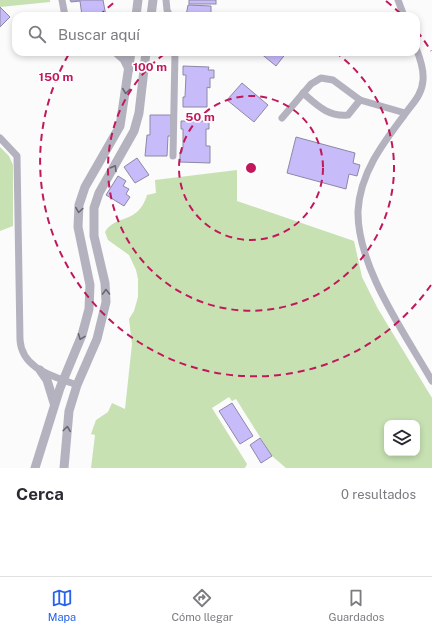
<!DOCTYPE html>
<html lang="es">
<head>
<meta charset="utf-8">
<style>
  :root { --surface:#fff; --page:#f7f7f7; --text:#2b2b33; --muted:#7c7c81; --line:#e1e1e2; --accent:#2563eb }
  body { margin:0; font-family:"Public Sans",sans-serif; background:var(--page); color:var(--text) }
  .controls { position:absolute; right:12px; bottom:12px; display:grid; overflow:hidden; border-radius:8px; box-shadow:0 2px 6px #0003 }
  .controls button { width:36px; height:36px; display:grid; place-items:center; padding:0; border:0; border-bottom:1px solid var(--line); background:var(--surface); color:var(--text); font:20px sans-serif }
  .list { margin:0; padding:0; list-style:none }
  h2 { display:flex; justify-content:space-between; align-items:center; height:52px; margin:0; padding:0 16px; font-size:17px }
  h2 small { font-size:13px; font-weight:400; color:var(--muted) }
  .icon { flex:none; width:22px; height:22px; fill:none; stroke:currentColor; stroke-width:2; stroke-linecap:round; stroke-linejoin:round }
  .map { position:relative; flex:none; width:432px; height:468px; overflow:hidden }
  .search { position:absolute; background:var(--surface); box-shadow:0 2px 6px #0003; left:12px; right:12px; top:12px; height:44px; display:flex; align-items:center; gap:10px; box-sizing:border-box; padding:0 14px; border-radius:12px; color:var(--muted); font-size:15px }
  .sheet { height:108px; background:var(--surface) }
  nav { display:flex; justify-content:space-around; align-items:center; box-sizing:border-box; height:56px; border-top:1px solid var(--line); background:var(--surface); font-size:11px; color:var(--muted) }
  nav a { display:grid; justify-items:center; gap:2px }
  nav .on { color:var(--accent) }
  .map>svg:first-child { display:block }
</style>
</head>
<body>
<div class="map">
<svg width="432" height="468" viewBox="0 0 432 468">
  <rect width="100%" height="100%" fill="#fbfbfb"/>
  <g fill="#c7e1b2" fill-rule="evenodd">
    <path d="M0,0H50V2L0,7Z"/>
    <path d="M0,147L9,156L13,165V226L0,231Z"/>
    <path d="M237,170V201L354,241L362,277L378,309L432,398V468H286L272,456L236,399L232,401L229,397L212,408L247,464L245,468H91L95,435L91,434L96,420L108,412L112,403L125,409L132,344L129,319L134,311L138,297V279L136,270L129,255L108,240L105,232C115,214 138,225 147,195L156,193L155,180ZM387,423H417V453H387Z"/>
  </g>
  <g fill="#c8bbfa" stroke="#8d88a4">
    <path d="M70,0H103L106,16H82L80,1L71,2Z"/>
    <rect x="189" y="0" width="27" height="4"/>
    <path d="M188,5L211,6V16H186Z"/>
    <path d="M0,7L10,17L0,27Z"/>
    <path d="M185,52H210V54L185,53Z"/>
    <path d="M259,52H287L276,66Z"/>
    <path d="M183,66L209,67L208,70H214V78H210V88L207,87V107H183V97H185L186,75H183Z"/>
    <path d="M242,83L268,105L254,122L227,100Z"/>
    <path d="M150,115H171V136H168L167,156H145L147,135H150Z"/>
    <path d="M181,121H209V129H206V146H210V163L180,162V152H182L183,147V129H181Z"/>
    <path d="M296,137L355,153L353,163L360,165L357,176L349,174L346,189L287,173Z"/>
    <path d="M137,158L149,175L135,183L124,167Z"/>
    <path d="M118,176L126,181L123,186L129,189L126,194L130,197L124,206L106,195Z"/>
    <path d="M232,403L253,436L240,444L219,411Z"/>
    <path d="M260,438L272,456L261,463L250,445Z"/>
  </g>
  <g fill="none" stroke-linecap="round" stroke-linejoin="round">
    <g stroke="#b5b2bf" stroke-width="7">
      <path d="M62,0L65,16"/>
      <path d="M166,0L167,10L170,16"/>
      <path d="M398,0L404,16"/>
      <path d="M416,48C420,58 424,70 423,80C422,95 413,103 405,114C383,143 360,173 358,211C357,267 404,332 432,381"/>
      <path d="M303,93C317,105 328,117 348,115L360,100"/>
      <path d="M282,118L311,84L321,78L333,80L360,100L405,113"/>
      <path d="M0,138L17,156L20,340C22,369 53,376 77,385"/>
      <path d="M173,156L175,52"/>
    </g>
    <g stroke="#b5b2bf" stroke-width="9">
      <path d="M136,16L138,0"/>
      <path d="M151,16L153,0"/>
      <path d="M116,52L124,59L129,69"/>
      <path d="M40,370L47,380L54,403"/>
      <path d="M35,468L60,388L82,335L89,309L90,285L78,227L79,205L85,187L120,126L131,52"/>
      <path d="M64,468L69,411L77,385L97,339L106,302L105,283L94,236V208L99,193L134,131L139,113L146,52"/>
    </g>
  </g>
  <defs><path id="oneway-chevron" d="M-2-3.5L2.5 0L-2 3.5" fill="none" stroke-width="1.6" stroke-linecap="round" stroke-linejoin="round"/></defs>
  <g stroke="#696672">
    <use href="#oneway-chevron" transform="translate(126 91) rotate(97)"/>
    <use href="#oneway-chevron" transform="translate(114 168) rotate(-59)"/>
    <use href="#oneway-chevron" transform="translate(79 210) rotate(98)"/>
    <use href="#oneway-chevron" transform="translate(106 292) rotate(-91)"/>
    <use href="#oneway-chevron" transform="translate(81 337) rotate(111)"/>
    <use href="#oneway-chevron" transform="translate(67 429) rotate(-83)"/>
  </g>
  <g fill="none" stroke="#c2185b" stroke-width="2" stroke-dasharray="7 5">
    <circle cx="251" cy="168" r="72"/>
    <path d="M335 52A143 143 0 1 1 167 52"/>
    <path d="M431 285A215 215 0 0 1 70 52M99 16A215 215 0 0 1 116 1M386 1A215 215 0 0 1 403 16M417 31A215 215 0 0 1 431 51"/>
  </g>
  <circle cx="251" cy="168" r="6" fill="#c2185b" stroke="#fff" stroke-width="2"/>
  <g font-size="12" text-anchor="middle" font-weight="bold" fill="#c2185b" stroke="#fff" stroke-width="3.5" stroke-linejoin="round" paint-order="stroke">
    <text x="150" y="71">100 m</text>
    <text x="56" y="81">150 m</text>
    <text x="200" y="121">50 m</text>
  </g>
</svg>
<div class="controls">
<button><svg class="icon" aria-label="layers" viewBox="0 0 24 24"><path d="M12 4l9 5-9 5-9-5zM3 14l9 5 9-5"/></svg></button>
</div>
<div class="search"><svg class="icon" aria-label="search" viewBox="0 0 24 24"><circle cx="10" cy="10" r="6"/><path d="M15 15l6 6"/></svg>Buscar aquí</div>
</div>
<section class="sheet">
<h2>Cerca<small>0 resultados</small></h2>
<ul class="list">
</ul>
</section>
<nav>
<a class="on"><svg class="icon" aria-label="map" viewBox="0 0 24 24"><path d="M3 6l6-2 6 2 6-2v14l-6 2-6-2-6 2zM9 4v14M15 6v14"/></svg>Mapa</a>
<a><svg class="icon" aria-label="directions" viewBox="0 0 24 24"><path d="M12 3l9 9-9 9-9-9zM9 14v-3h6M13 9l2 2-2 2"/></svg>Cómo llegar</a>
<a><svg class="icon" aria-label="saved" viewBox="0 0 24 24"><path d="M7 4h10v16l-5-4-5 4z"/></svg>Guardados</a>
</nav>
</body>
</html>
